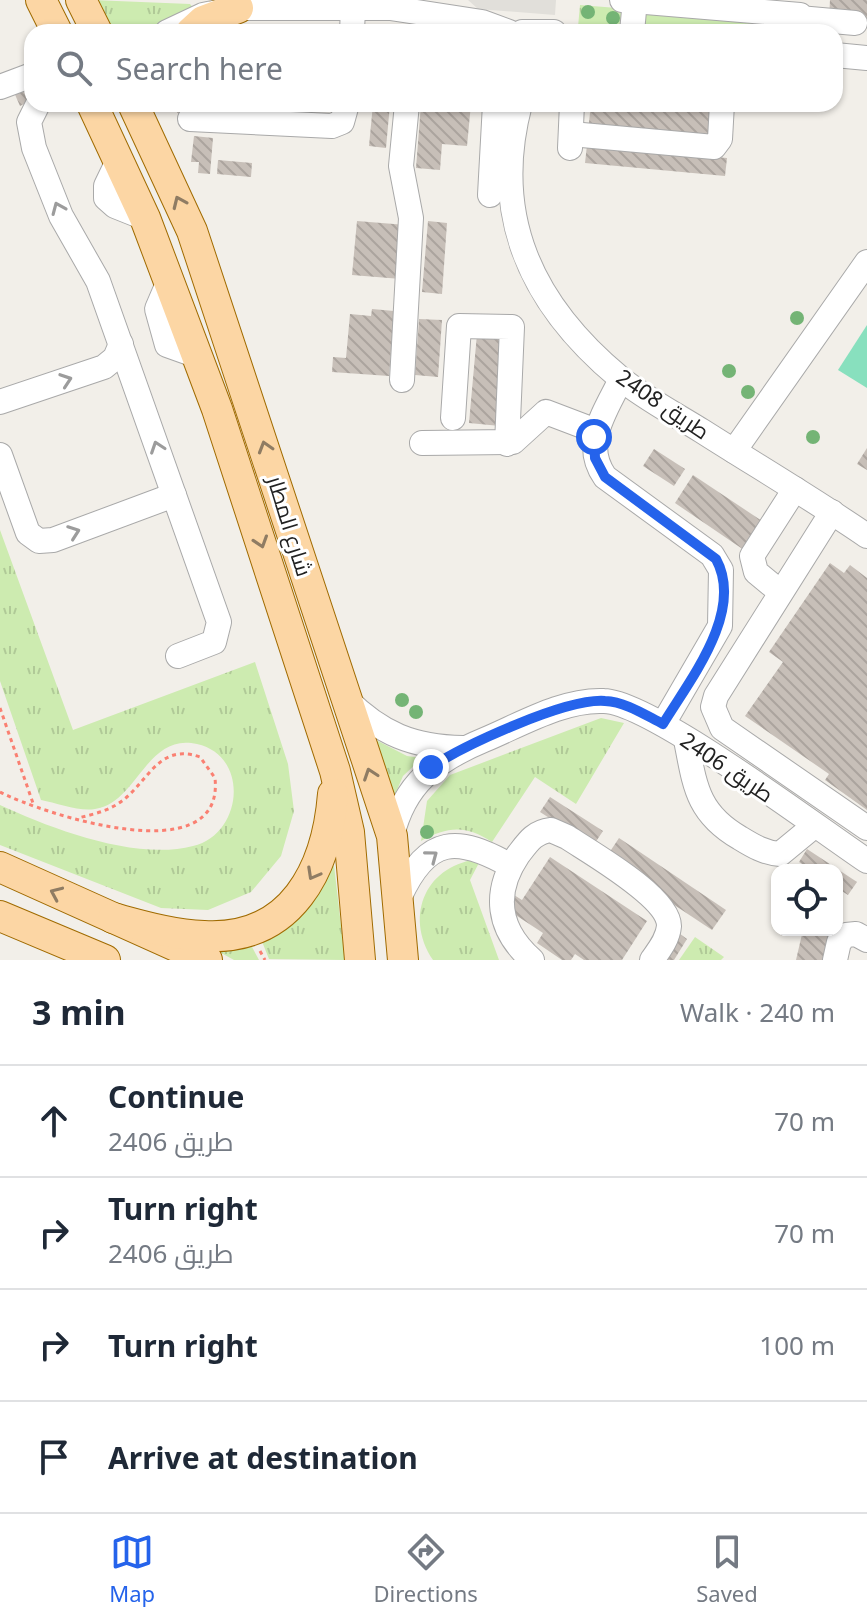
<!DOCTYPE html>
<html lang="en">
<head>
<meta charset="utf-8">
<style>
  :root { --surface:#fff; --page:#f2f2f3; --text:#1f2937; --muted:#747a83; --line:#e0e1e3; --accent:#2563eb }
  body { margin:0; font-family:"Noto Sans",Cairo,sans-serif; background:var(--page); color:var(--text) }
  .controls { position:absolute; right:24px; bottom:24px; display:grid; overflow:hidden; border-radius:16px; box-shadow:0 2px 6px #0004 }
  .controls button { width:72px; height:72px; display:grid; place-items:center; padding:0; border:0; border-bottom:2px solid var(--line); background:var(--surface); color:var(--text); font:40px sans-serif }
  .stop { position:absolute; width:24px; height:24px; margin:-18px; border:6px solid #2563eb; border-radius:50%; background:#fff }
  .stop.end { background:#2563eb; border-color:#fff; box-shadow:0 2px 8px #0008 }
  .list { margin:0; padding:0; list-style:none }
  h2 { display:flex; justify-content:space-between; align-items:center; height:104px; margin:0; padding:0 32px; font-size:34px }
  h2 small { font-size:26px; font-weight:400; color:var(--muted) }
  .list li { display:grid; grid-template-columns:52px 1fr auto; gap:24px; align-items:center; box-sizing:border-box; height:112px; padding:0 32px; border-top:2px solid var(--line) }
  .list b { display:block; font-size:30px; white-space:nowrap }
  .list p { margin:0; font-size:26px; white-space:nowrap; color:var(--muted) }
  .list em { font-size:26px; font-style:normal; color:var(--muted) }
  .icon { flex:none; width:44px; height:44px; fill:none; stroke:currentColor; stroke-width:2; stroke-linecap:round; stroke-linejoin:round }
  .map { position:relative; flex:none; width:867px; height:960px; overflow:hidden }
  .search { position:absolute; background:var(--surface); box-shadow:0 2px 6px #0004; left:24px; right:24px; top:24px; height:88px; display:flex; align-items:center; gap:20px; box-sizing:border-box; padding:0 28px; border-radius:24px; color:var(--muted); font-size:30px }
  .sheet { height:552px; background:var(--surface) }
  nav { display:flex; justify-content:space-around; align-items:center; box-sizing:border-box; height:112px; border-top:2px solid var(--line); background:var(--surface); font-size:22px; color:var(--muted) }
  nav a { display:grid; justify-items:center; gap:4px }
  nav .on { color:var(--accent) }
  .map>svg:first-child { display:block }
</style>
</head>
<body>
<div class="map">
<svg width="867" height="960" viewBox="0 0 867 960">
  <defs>
    <pattern id="grass-tufts" width="24" height="20" patternUnits="userSpaceOnUse" patternTransform="scale(2)"><rect width="24" height="20" fill="#cdebb0"/><path d="M3 7l-1-3M5 7V3M7 7l1-3M15 17l-1-3M17 17v-4M19 17l1-3" fill="none" stroke="#b0c997"/></pattern>
    <pattern id="building-back-hatch" width="6" height="6" patternUnits="userSpaceOnUse" patternTransform="scale(2)"><rect width="6" height="6" fill="#c7bfb8"/><path d="M-1 5l2 2M0 0l6 6M5-1l2 2" fill="none" stroke="#aba49e"/></pattern>
  </defs>
  <rect width="100%" height="100%" fill="#f2efe9"/>
  <path fill="#e1dfda" d="M468,0H556L555,15L478,9Z"/>
  <g fill="url(#grass-tufts)">
    <path d="M92,0L190,4L194,9L140,32H109Z"/>
    <path d="M580,5L617,8L622,12L621,25L616,30L578,27Z"/>
    <path d="M641,12L787,24L789,32H642Z"/>
    <path d="M0,530L73,730L255,662L288,764L294,811L281,856L251,892L208,910L161,908L0,845V805C52,829 136,861 193,846C243,834 250,756 197,744C146,732 138,803 95,809C80,812 57,803 41,800L0,681Z"/>
    <path d="M601,718L624,723L576,804L535,777L492,842C466,825 448,826 421,841L427,801L450,775Z"/>
    <path d="M376,740L407,756L422,758L403,776L394,797Z"/>
    <path d="M481,859L470,880L499,960H433C403,915 427,863 481,859Z"/>
    <path d="M334,865L345,960L269,959L261,939L310,903Z"/>
    <path d="M695,937L724,957L721,960H679Z"/>
    <path d="M251,945L259,960H234L212,948Z"/>
  </g>
  <path fill="#88e0be" d="M867,325V388L838,370Z"/>
  <g fill="url(#building-back-hatch)">
    <path d="M830,0H867V21L829,18Z"/>
    <path d="M32,86V100L20,106L13,90Z"/>
    <path d="M178,104H215L214,116L177,113Z"/>
    <path d="M237,104H270L269,119L237,117Z"/>
    <path d="M373,104H390L386,148L369,146Z"/>
    <path d="M421,104H471L467,146L442,144L440,170L416,168Z"/>
    <path d="M591,104H646L716,111L713,142L588,131Z"/>
    <path d="M194,136L213,138L210,174L198,173L199,162H191Z"/>
    <path d="M587,145L727,158L725,176L585,163Z"/>
    <path d="M218,160L252,163L251,177L217,174Z"/>
    <path d="M357,221L406,225L401,279L352,275Z"/>
    <path d="M428,221L447,223L442,294L422,292Z"/>
    <path d="M372,309L394,311L389,376L332,372L333,357L346,358L350,314L371,316Z"/>
    <path d="M419,319L442,320L438,377L415,375Z"/>
    <path d="M477,334L508,337L500,426L469,423Z"/>
    <path d="M867,448V470L857,464Z"/>
    <path d="M654,449L685,469L674,486L643,466Z"/>
    <path d="M693,475L762,521L744,550L675,503Z"/>
    <path d="M830,563L844,573L850,565L867,578V810L825,780L829,774L745,716L783,662L769,652Z"/>
    <path d="M550,797L603,831L593,846L540,812Z"/>
    <path d="M619,838L726,910L712,930L605,859Z"/>
    <path d="M807,849L857,882L848,895L837,888V870H811L799,862Z"/>
    <path d="M550,857L647,921L622,960H584L575,954L571,960H562L537,943L543,933L505,908L514,895L522,900Z"/>
    <path d="M803,930L830,934L824,960H796Z"/>
    <path d="M676,931L687,939L674,960H658Z"/>
  </g>
  <g fill="none" stroke-linecap="round" stroke-linejoin="round">
    <defs>
      <g id="minor">
        <path d="M622,0L800,15"/>
        <path d="M799,18L855,23"/>
        <path d="M167,32L203,15L238,8H390L482,22L509,32"/>
        <path d="M352,32L353,8"/>
        <path d="M522,32H554"/>
        <path d="M632,32L635,0"/>
        <path d="M835,55L867,58"/>
        <path d="M0,87L32,75"/>
        <path d="M38,104L29,122L34,148L61,216L98,281L219,622L214,642L178,656"/>
        <path d="M520,104C490,217 532,305 620,378C644,398 675,414 702,431C757,466 813,499 867,536"/>
        <path d="M190,119L332,126L342,122L347,104"/>
        <path d="M571,134L714,147L720,139L722,104"/>
        <path d="M570,148L572,104"/>
        <path d="M119,159L106,186V198L115,206L145,218"/>
        <path d="M490,195L495,104"/>
        <path d="M169,281L157,309L167,345L195,355"/>
        <path d="M621,379C606,411 581,443 605,477L712,555L721,570L720,626L663,724"/>
        <path d="M402,380L411,218L401,166L407,104"/>
        <path d="M0,402L104,367L115,358L121,344"/>
        <path d="M453,418L459,326L512,327L507,444"/>
        <path d="M422,443L513,442L546,412L596,431"/>
        <path d="M734,451L867,262"/>
        <path d="M0,455L28,533L39,541L53,540L174,495"/>
        <path d="M832,512L716,696L713,707L722,728L867,828"/>
        <path d="M779,591L756,572L752,556L795,489"/>
        <path d="M346,699C381,734 413,747 463,748"/>
        <path d="M686,740C695,786 697,813 740,838C753,846 765,853 780,854L814,826"/>
        <path d="M392,836C404,784 436,760 484,740C520,725 563,699 604,701C651,702 819,829 867,861"/>
        <path d="M400,896C428,835 458,836 511,866"/>
        <path d="M532,960C497,929 493,892 518,855C528,842 534,832 551,830L567,837C591,853 669,897 669,926C668,939 659,950 652,960"/>
        <path d="M835,960L839,942L846,935L856,934L867,940"/>
      </g>
      <g id="major">
        <path d="M41,0L57,32"/>
        <path d="M81,0L97,32"/>
        <path d="M191,32L203,21L238,8"/>
        <path d="M92,104L145,218L217,409L335,771L349,832L360,960"/>
        <path d="M133,104L192,231L392,836L403,960"/>
        <path d="M0,867L207,960"/>
        <path d="M0,916L105,960"/>
        <path d="M113,918C143,926 173,935 204,936C292,941 327,869 333,794"/>
      </g>
    </defs>
    <use href="#minor" stroke="#a9a9a9" stroke-width="26"/>
    <use href="#major" stroke="#a06b00" stroke-width="32"/>
    <g stroke="#fa8072" stroke-width="3" stroke-dasharray="4 4" stroke-linecap="butt">
      <path d="M0,708L34,806"/>
      <path d="M0,792C43,814 225,874 215,778L200,757C155,741 147,789 114,806C104,812 90,815 78,818"/>
      <path d="M260,951L265,960"/>
    </g>
    <use href="#minor" stroke="#fff" stroke-width="24"/>
    <use href="#major" stroke="#fcd6a4" stroke-width="30"/>
  </g>
  <g fill="#74b475">
    <circle cx="588" cy="12" r="7"/>
    <circle cx="613" cy="18" r="7"/>
    <circle cx="797" cy="318" r="7"/>
    <circle cx="729" cy="371" r="7"/>
    <circle cx="748" cy="392" r="7"/>
    <circle cx="813" cy="437" r="7"/>
    <circle cx="402" cy="700" r="7"/>
    <circle cx="416" cy="712" r="7"/>
    <circle cx="427" cy="832" r="7"/>
  </g>
  <defs><path id="oneway-chevron" d="M-2-3.5L2.5 0L-2 3.5" fill="none" stroke-width="1.6" stroke-linecap="round" stroke-linejoin="round" transform="scale(2)"/></defs>
  <g stroke="#8f7c63">
    <use href="#oneway-chevron" transform="translate(179 202) rotate(-114)"/>
    <use href="#oneway-chevron" transform="translate(265 447) rotate(-107)"/>
    <use href="#oneway-chevron" transform="translate(261 542) rotate(72)"/>
    <use href="#oneway-chevron" transform="translate(370 774) rotate(-109)"/>
    <use href="#oneway-chevron" transform="translate(313 874) rotate(119)"/>
    <use href="#oneway-chevron" transform="translate(56 893) rotate(-156)"/>
  </g>
  <g stroke="#9c9c9c">
    <use href="#oneway-chevron" transform="translate(58 208) rotate(-113)"/>
    <use href="#oneway-chevron" transform="translate(66 380) rotate(-19)"/>
    <use href="#oneway-chevron" transform="translate(157 447) rotate(-109)"/>
    <use href="#oneway-chevron" transform="translate(74 532) rotate(-20)"/>
    <use href="#oneway-chevron" transform="translate(432 856) rotate(-37)"/>
  </g>
  <g fill="none" stroke-linecap="round" stroke-linejoin="round">
    <path stroke="#2563eb" stroke-width="10" d="M431,767C465,745 566,698 605,701C626,702 645,715 663,724C689,681 745,612 716,559L605,477L595,458L594,437"/>
  </g>
  <g text-anchor="middle" stroke-width="6" stroke-linejoin="round" paint-order="stroke">
    <g font-size="22" fill="#222" stroke="#fff">
      <text transform="translate(663 404) rotate(34)" y="8">طريق 2408</text>
      <text transform="translate(290 526) rotate(73)" y="8">شارع المطار</text>
      <text transform="translate(727 767) rotate(34)" y="8">طريق 2406</text>
    </g>
  </g>
</svg>
<div class="controls">
<button><svg class="icon" aria-label="locate" viewBox="0 0 24 24"><circle cx="12" cy="12" r="6"/><path d="M12 2v4M12 18v4M2 12h4M18 12h4"/></svg></button>
</div>
<div class="stop" style="left:594px;top:437px"></div>
<div class="stop end" style="left:431px;top:767px"></div>
<div class="search"><svg class="icon" aria-label="search" viewBox="0 0 24 24"><circle cx="10" cy="10" r="6"/><path d="M15 15l6 6"/></svg>Search here</div>
</div>
<section class="sheet">
<h2>3 min<small>Walk · 240 m</small></h2>
<ul class="list">
<li><svg class="icon" aria-label="ahead" viewBox="0 0 24 24"><path d="M12 20V5M6 11l6-6 6 6"/></svg><div><b>Continue</b><p>طريق 2406</p></div><em>70 m</em></li>
<li><svg class="icon" aria-label="right" viewBox="0 0 24 24"><path d="M7 20v-9h11M14 6l5 5-5 5"/></svg><div><b>Turn right</b><p>طريق 2406</p></div><em>70 m</em></li>
<li><svg class="icon" aria-label="right" viewBox="0 0 24 24"><path d="M7 20v-9h11M14 6l5 5-5 5"/></svg><div><b>Turn right</b></div><em>100 m</em></li>
<li><svg class="icon" aria-label="arrive" viewBox="0 0 24 24"><path d="M6 21V4h12l-3 4 3 4H6"/></svg><div><b>Arrive at destination</b></div></li>
</ul>
</section>
<nav>
<a class="on"><svg class="icon" aria-label="map" viewBox="0 0 24 24"><path d="M3 6l6-2 6 2 6-2v14l-6 2-6-2-6 2zM9 4v14M15 6v14"/></svg>Map</a>
<a><svg class="icon" aria-label="directions" viewBox="0 0 24 24"><path d="M12 3l9 9-9 9-9-9zM9 14v-3h6M13 9l2 2-2 2"/></svg>Directions</a>
<a><svg class="icon" aria-label="saved" viewBox="0 0 24 24"><path d="M7 4h10v16l-5-4-5 4z"/></svg>Saved</a>
</nav>
</body>
</html>
